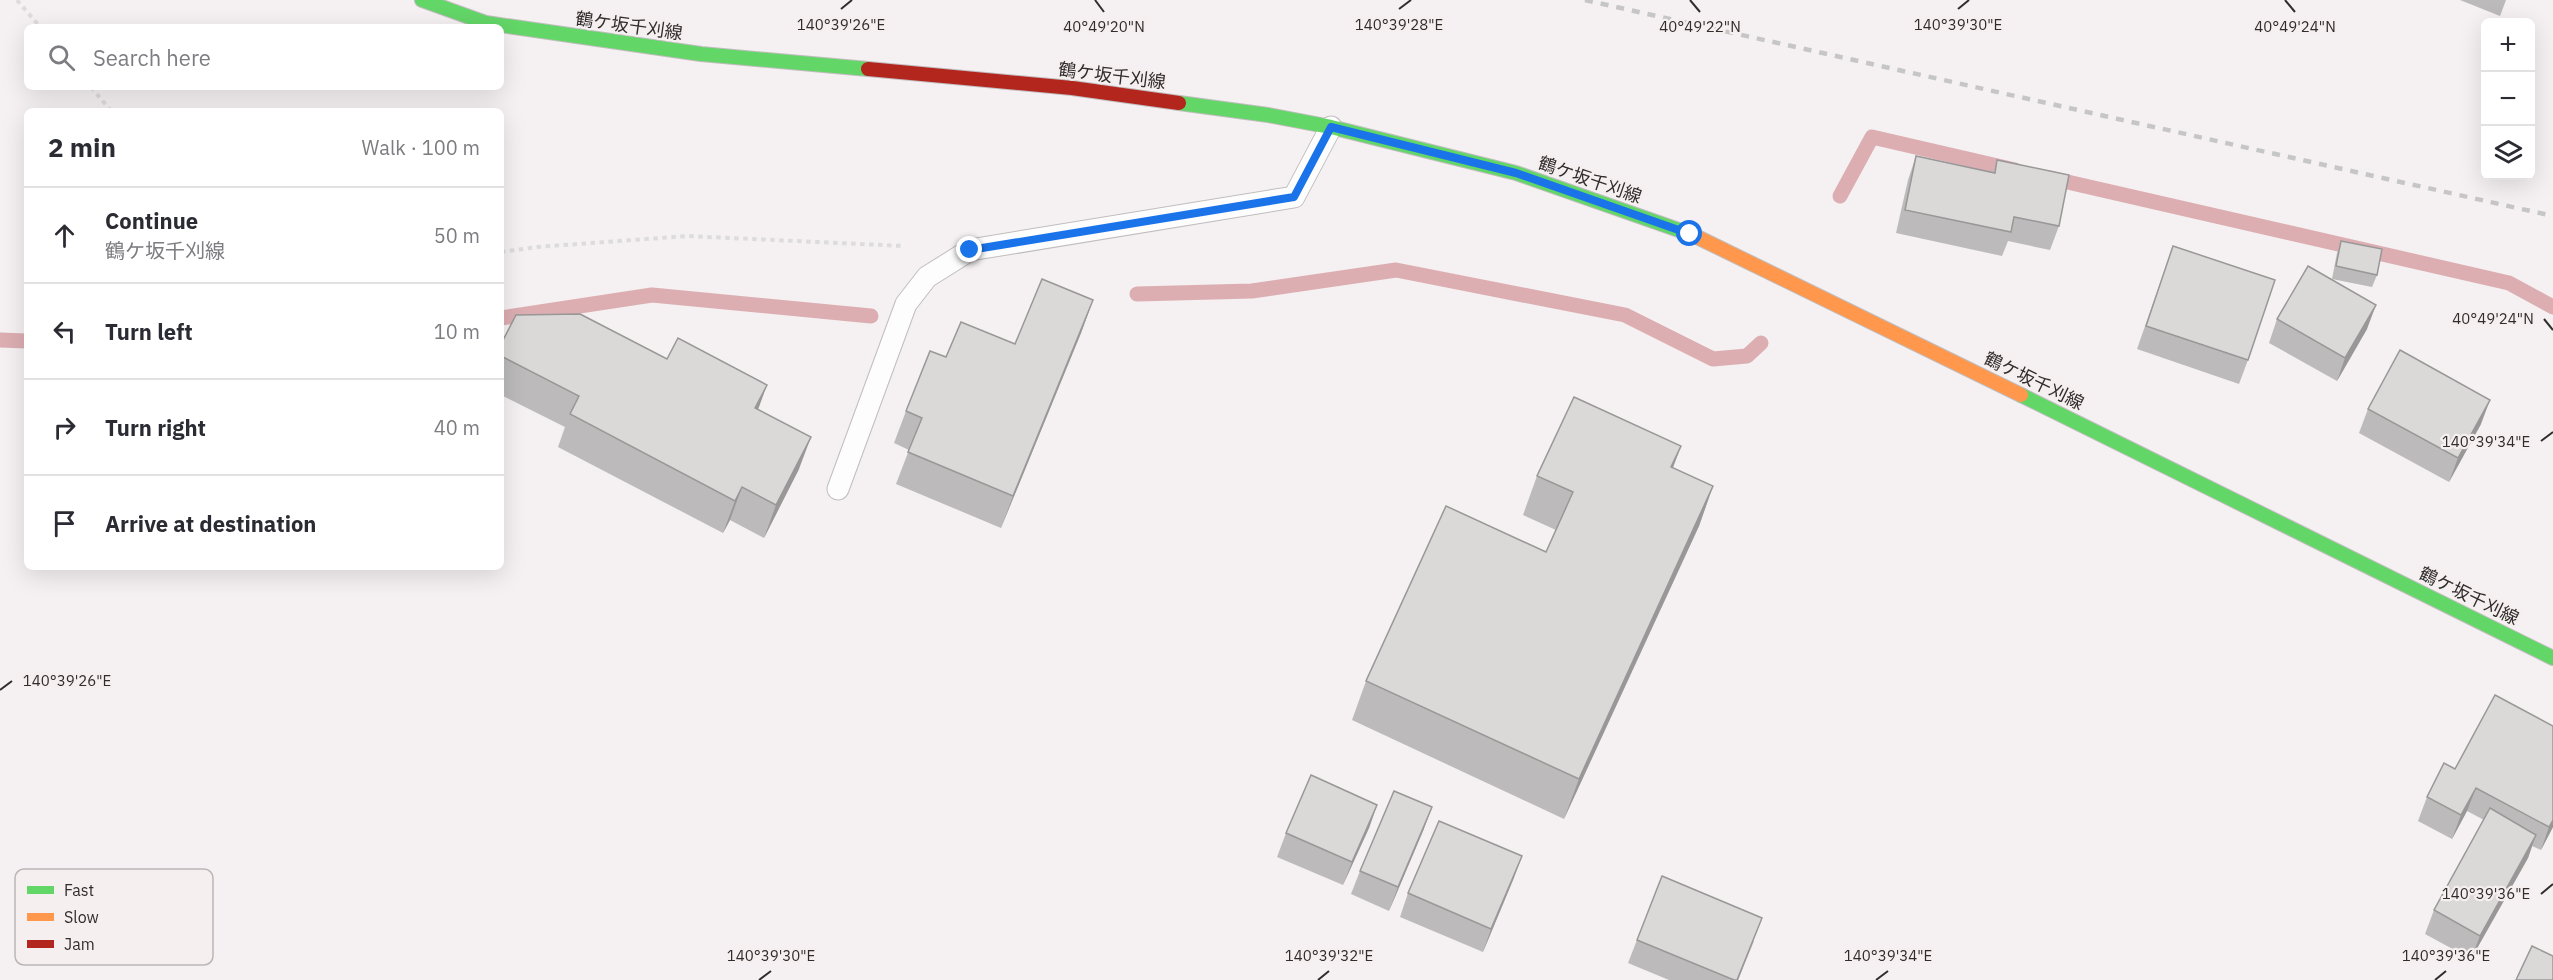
<!DOCTYPE html>
<html lang="en">
<head>
<meta charset="utf-8">
<style>
  :root { --surface:#fff; --page:#f2f2f3; --text:#2b2b33; --muted:#7c7c81; --line:#e1e1e2 }
  body { margin:0; font-family:"IBM Plex Sans","Noto Sans JP",sans-serif; background:var(--page); color:var(--text) }
  .controls { position:absolute; right:18px; top:18px; display:grid; overflow:hidden; border-radius:9px; box-shadow:0 6px 24px #0002 }
  .controls button { width:54px; height:54px; display:grid; place-items:center; padding:0; border:0; border-bottom:2px solid var(--line); background:var(--surface); color:var(--text); font:30px sans-serif }
  .stop { position:absolute; width:18px; height:18px; margin:-14px; border:4px solid #1a73e8; border-radius:50%; background:#fff }
  .stop.end { background:#1a73e8; border-color:#fff; box-shadow:0 2px 6px #0008 }
  .list { margin:0; padding:0; list-style:none }
  h2 { display:flex; justify-content:space-between; align-items:center; height:78px; margin:0; padding:0 24px; font-size:26px }
  h2 small { font-size:20px; font-weight:400; color:var(--muted) }
  .list li { display:grid; grid-template-columns:39px 1fr auto; gap:18px; align-items:center; box-sizing:border-box; height:96px; padding:0 24px; border-top:2px solid var(--line) }
  .list b { display:block; font-size:22px; white-space:nowrap }
  .list p { margin:0; font-size:20px; white-space:nowrap; color:var(--muted) }
  .list em { font-size:20px; font-style:normal; color:var(--muted) }
  .icon { flex:none; width:33px; height:33px; fill:none; stroke:currentColor; stroke-width:2; stroke-linecap:round; stroke-linejoin:round }
  .map { position:relative; flex:none; width:2553px; height:980px; overflow:hidden }
  .search { position:absolute; background:var(--surface); box-shadow:0 6px 24px #0002; left:24px; top:24px; width:480px; height:66px; display:flex; align-items:center; gap:15px; box-sizing:border-box; padding:0 21px; border-radius:9px; color:var(--muted); font-size:22px }
  .panel { position:absolute; background:var(--surface); box-shadow:0 6px 24px #0002; left:24px; top:108px; width:480px; height:462px; border-radius:9px }
  .map>svg:first-child { display:block }
</style>
</head>
<body>
<div class="map">
<svg width="2553" height="980" viewBox="0 0 2553 980">
  <rect width="100%" height="100%" fill="#f5f0f1"/>
  <g fill="none" stroke-linecap="round" stroke-linejoin="round">
    <g stroke="#dcaeb2" stroke-width="15">
      <path d="M2050,178L2509,283L2553,307"/>
      <path d="M1840,196L1872,137L2015,170"/>
      <path d="M1137,294L1252,291L1396,270L1625,315L1713,359L1747,356L1761,343"/>
      <path d="M501,318L652,295L871,316"/>
      <path d="M0,340L27,341"/>
    </g>
    <defs>
      <path id="lane" d="M838,489L906,304L927,277L970,250L1294,197L1331,127"/>
      <g id="fast">
        <path d="M422,0L486,23L701,54L868,69"/>
        <path d="M1179,103L1268,115L1331,127L1516,173L1693,235"/>
        <path d="M2021,395L2553,658"/>
      </g>
      <path id="slow" d="M1693,235L2021,395"/>
      <path id="jam" d="M868,69L1072,88L1179,103"/>
    </defs>
    <use href="#lane" stroke="#c1bdbe" stroke-width="23"/>
    <use href="#fast" stroke="#c1bdbe" stroke-width="16"/>
    <use href="#slow" stroke="#c1bdbe" stroke-width="16"/>
    <use href="#jam" stroke="#c1bdbe" stroke-width="16"/>
    <g stroke="#dddcdd" stroke-width="4" stroke-dasharray="4.5 4.5" stroke-linecap="butt">
      <path d="M17,0L40,27"/>
      <path d="M91,87L111,111"/>
      <path d="M501,252L537,247L687,236L904,246"/>
    </g>
    <use href="#lane" stroke="#fefdfd" stroke-width="21"/>
    <use href="#fast" stroke="#63d668" stroke-width="14"/>
    <use href="#slow" stroke="#ff974d" stroke-width="14"/>
    <use href="#jam" stroke="#b3261e" stroke-width="14"/>
    <path stroke="#c7c6c6" stroke-width="4.5" stroke-dasharray="8 8" stroke-linecap="butt" d="M1585,0L2553,216"/>
  </g>
  <g fill="#bcbaba">
    <path d="M2460,0H2506L2500,16Z"/>
    <path d="M1916,156L1993,172L1997,160L2059,226L2050,250L2008,241L2002,256L1896,233L1908,180Z"/>
    <path d="M2341,241L2377,275L2372,287L2332,279L2337,253Z"/>
    <path d="M2173,246L2248,360L2239,384L2137,349Z"/>
    <path d="M1093,300L1081,333L1001,528L896,484L909,450L894,443L906,411L1015,344Z"/>
    <path d="M2277,319L2367,329L2337,381L2269,343Z"/>
    <path d="M501,344L758,409L799,469L764,538L730,520L723,533L558,447L565,427L501,395Z"/>
    <path d="M2368,409L2481,424L2449,482L2359,433Z"/>
    <path d="M1681,446L1673,468L1713,486L1699,526L1564,819L1352,720L1366,681L1546,552L1556,530L1523,515L1537,476Z"/>
    <path d="M2553,726V827L2541,850L2532,846L2528,858L2471,959L2425,934L2434,910L2484,820L2467,811L2452,839L2418,821L2427,797L2455,769Z"/>
    <path d="M1377,805L1369,828L1343,885L1277,857L1286,833Z"/>
    <path d="M1432,807L1423,831L1389,911L1351,894L1360,871Z"/>
    <path d="M1522,856L1513,880L1483,952L1400,917L1408,893Z"/>
    <path d="M1637,940L1754,941L1738,980H1669L1628,963Z"/>
  </g>
  <g fill="#999797">
    <path d="M1093,300L1081,333L1001,528L1013,496Z"/>
    <path d="M2376,305L2367,329L2337,381L2345,358Z"/>
    <path d="M767,385L755,418V408Z"/>
    <path d="M2490,400L2481,424L2449,482L2458,458Z"/>
    <path d="M811,437L799,469L764,538L776,505Z"/>
    <path d="M1681,446L1666,485L1671,467Z"/>
    <path d="M1713,486L1699,526L1564,819L1579,779Z"/>
    <path d="M742,487L730,520L723,533L735,501Z"/>
    <path d="M2476,788L2467,811L2452,839L2461,815Z"/>
    <path d="M1377,805L1369,828L1343,885L1352,862Z"/>
    <path d="M1432,807L1423,831L1389,911L1398,887Z"/>
    <path d="M2553,820V827L2541,850L2549,827Z"/>
    <path d="M2536,835L2528,858L2471,959L2480,936Z"/>
    <path d="M1522,856L1513,880L1483,952L1491,929Z"/>
    <path d="M1762,918L1738,980H1737Z"/>
  </g>
  <g fill="#dbd8d8" stroke="#999797" stroke-width="1.5">
    <path d="M1916,156L1995,173L1997,160L2069,175L2059,226L2014,217L2011,232L1905,210Z"/>
    <path d="M2341,241L2382,249L2377,275L2336,266Z"/>
    <path d="M2173,246L2275,280L2248,360L2146,326Z"/>
    <path d="M2308,266L2376,305L2345,358L2277,319Z"/>
    <path d="M1042,279L1093,300L1013,496L908,452L922,418L906,411L930,351L946,357L961,322L1015,344Z"/>
    <path d="M580,314L667,359L678,338L767,385L755,408L811,437L776,505L742,487L735,501L570,414L579,396L501,356V344L516,315Z"/>
    <path d="M2400,350L2490,400L2458,458L2368,409Z"/>
    <path d="M1574,397L1681,446L1671,467L1713,486L1579,779L1366,681L1446,506L1546,552L1573,492L1537,476Z"/>
    <path d="M2495,695L2553,726V820L2549,827L2476,788L2461,815L2427,797L2444,763L2455,769Z"/>
    <path d="M1311,775L1377,805L1352,862L1286,833Z"/>
    <path d="M1394,791L1432,807L1398,887L1360,871Z"/>
    <path d="M2490,808L2536,835L2480,936L2434,910Z"/>
    <path d="M1439,821L1522,856L1491,929L1408,893Z"/>
    <path d="M1662,876L1762,918L1737,980H1734L1637,940Z"/>
    <path d="M2532,946L2553,956V980H2516Z"/>
  </g>
  <g fill="none" stroke-linecap="round" stroke-linejoin="round">
    <path stroke="#1a73e8" stroke-width="8" d="M970,250L1294,197L1331,127L1516,173L1690,234"/>
  </g>
  <path fill="none" stroke="#302d2d" stroke-width="2" d="M1095,0L1104,12M1690,0L1700,12M2285,0L2295,12M841,9L852,0M1399,9L1411,0M1958,9L1969,0M2544,319L2553,330M2541,441L2553,432M0,690L12,681M2541,894L2553,884M759,980L771,971M1318,980L1329,971M1876,980L1888,971M2435,980L2446,971"/>
  <g text-anchor="middle" stroke-width="4.5" stroke-linejoin="round" paint-order="stroke">
    <g font-size="18" fill="#302d2d" stroke="#f6eff0">
      <text transform="translate(629 26) rotate(8)" y="6">鶴ケ坂千刈線</text>
      <text transform="translate(1112 76) rotate(7)" y="6">鶴ケ坂千刈線</text>
      <text transform="translate(1590 180) rotate(19)" y="6">鶴ケ坂千刈線</text>
      <text transform="translate(2034 381) rotate(26)" y="6">鶴ケ坂千刈線</text>
      <text transform="translate(2469 596) rotate(26)" y="6">鶴ケ坂千刈線</text>
    </g>
  </g>
  <rect x="15" y="869" width="198" height="96" rx="9" fill="#f6eff0" stroke="#bbb5b6" stroke-width="1.5"/>
  <rect x="27" y="886" width="27" height="8" fill="#63d668"/>
  <rect x="27" y="913" width="27" height="8" fill="#ff974d"/>
  <rect x="27" y="940" width="27" height="8" fill="#b3261e"/>
  <g font-size="16" fill="#302d2d">
    <text x="64" y="896">Fast</text>
    <text x="64" y="923">Slow</text>
    <text x="64" y="950">Jam</text>
  </g>
  <g font-size="15" text-anchor="middle" fill="#302d2d" stroke="#f6eff0" stroke-width="4.5" stroke-linejoin="round" paint-order="stroke">
    <text x="1399" y="30">140°39'28"E</text>
    <text x="841" y="30">140°39'26"E</text>
    <text x="1958" y="30">140°39'30"E</text>
    <text x="1104" y="32">40°49'20"N</text>
    <text x="1700" y="32">40°49'22"N</text>
    <text x="2295" y="32">40°49'24"N</text>
    <text x="2493" y="324">40°49'24"N</text>
    <text x="2486" y="447">140°39'34"E</text>
    <text x="67" y="686">140°39'26"E</text>
    <text x="2486" y="899">140°39'36"E</text>
    <text x="771" y="961">140°39'30"E</text>
    <text x="1329" y="961">140°39'32"E</text>
    <text x="1888" y="961">140°39'34"E</text>
    <text x="2446" y="961">140°39'36"E</text>
  </g>
</svg>
<div class="controls">
<button>+</button>
<button>−</button>
<button><svg class="icon" aria-label="layers" viewBox="0 0 24 24"><path d="M12 4l9 5-9 5-9-5zM3 14l9 5 9-5"/></svg></button>
</div>
<div class="stop" style="left:1690px;top:234px"></div>
<div class="stop end" style="left:970px;top:250px"></div>
<div class="search"><svg class="icon" aria-label="search" viewBox="0 0 24 24"><circle cx="10" cy="10" r="6"/><path d="M15 15l6 6"/></svg>Search here</div>
<section class="panel">
<h2>2 min<small>Walk · 100 m</small></h2>
<ul class="list">
<li><svg class="icon" aria-label="ahead" viewBox="0 0 24 24"><path d="M12 20V5M6 11l6-6 6 6"/></svg><div><b>Continue</b><p>鶴ケ坂千刈線</p></div><em>50 m</em></li>
<li><svg class="icon" aria-label="left" viewBox="0 0 24 24"><path d="M17 20v-9H6M10 6l-5 5 5 5"/></svg><div><b>Turn left</b></div><em>10 m</em></li>
<li><svg class="icon" aria-label="right" viewBox="0 0 24 24"><path d="M7 20v-9h11M14 6l5 5-5 5"/></svg><div><b>Turn right</b></div><em>40 m</em></li>
<li><svg class="icon" aria-label="arrive" viewBox="0 0 24 24"><path d="M6 21V4h12l-3 4 3 4H6"/></svg><div><b>Arrive at destination</b></div></li>
</ul>
</section>
</div>
</body>
</html>
